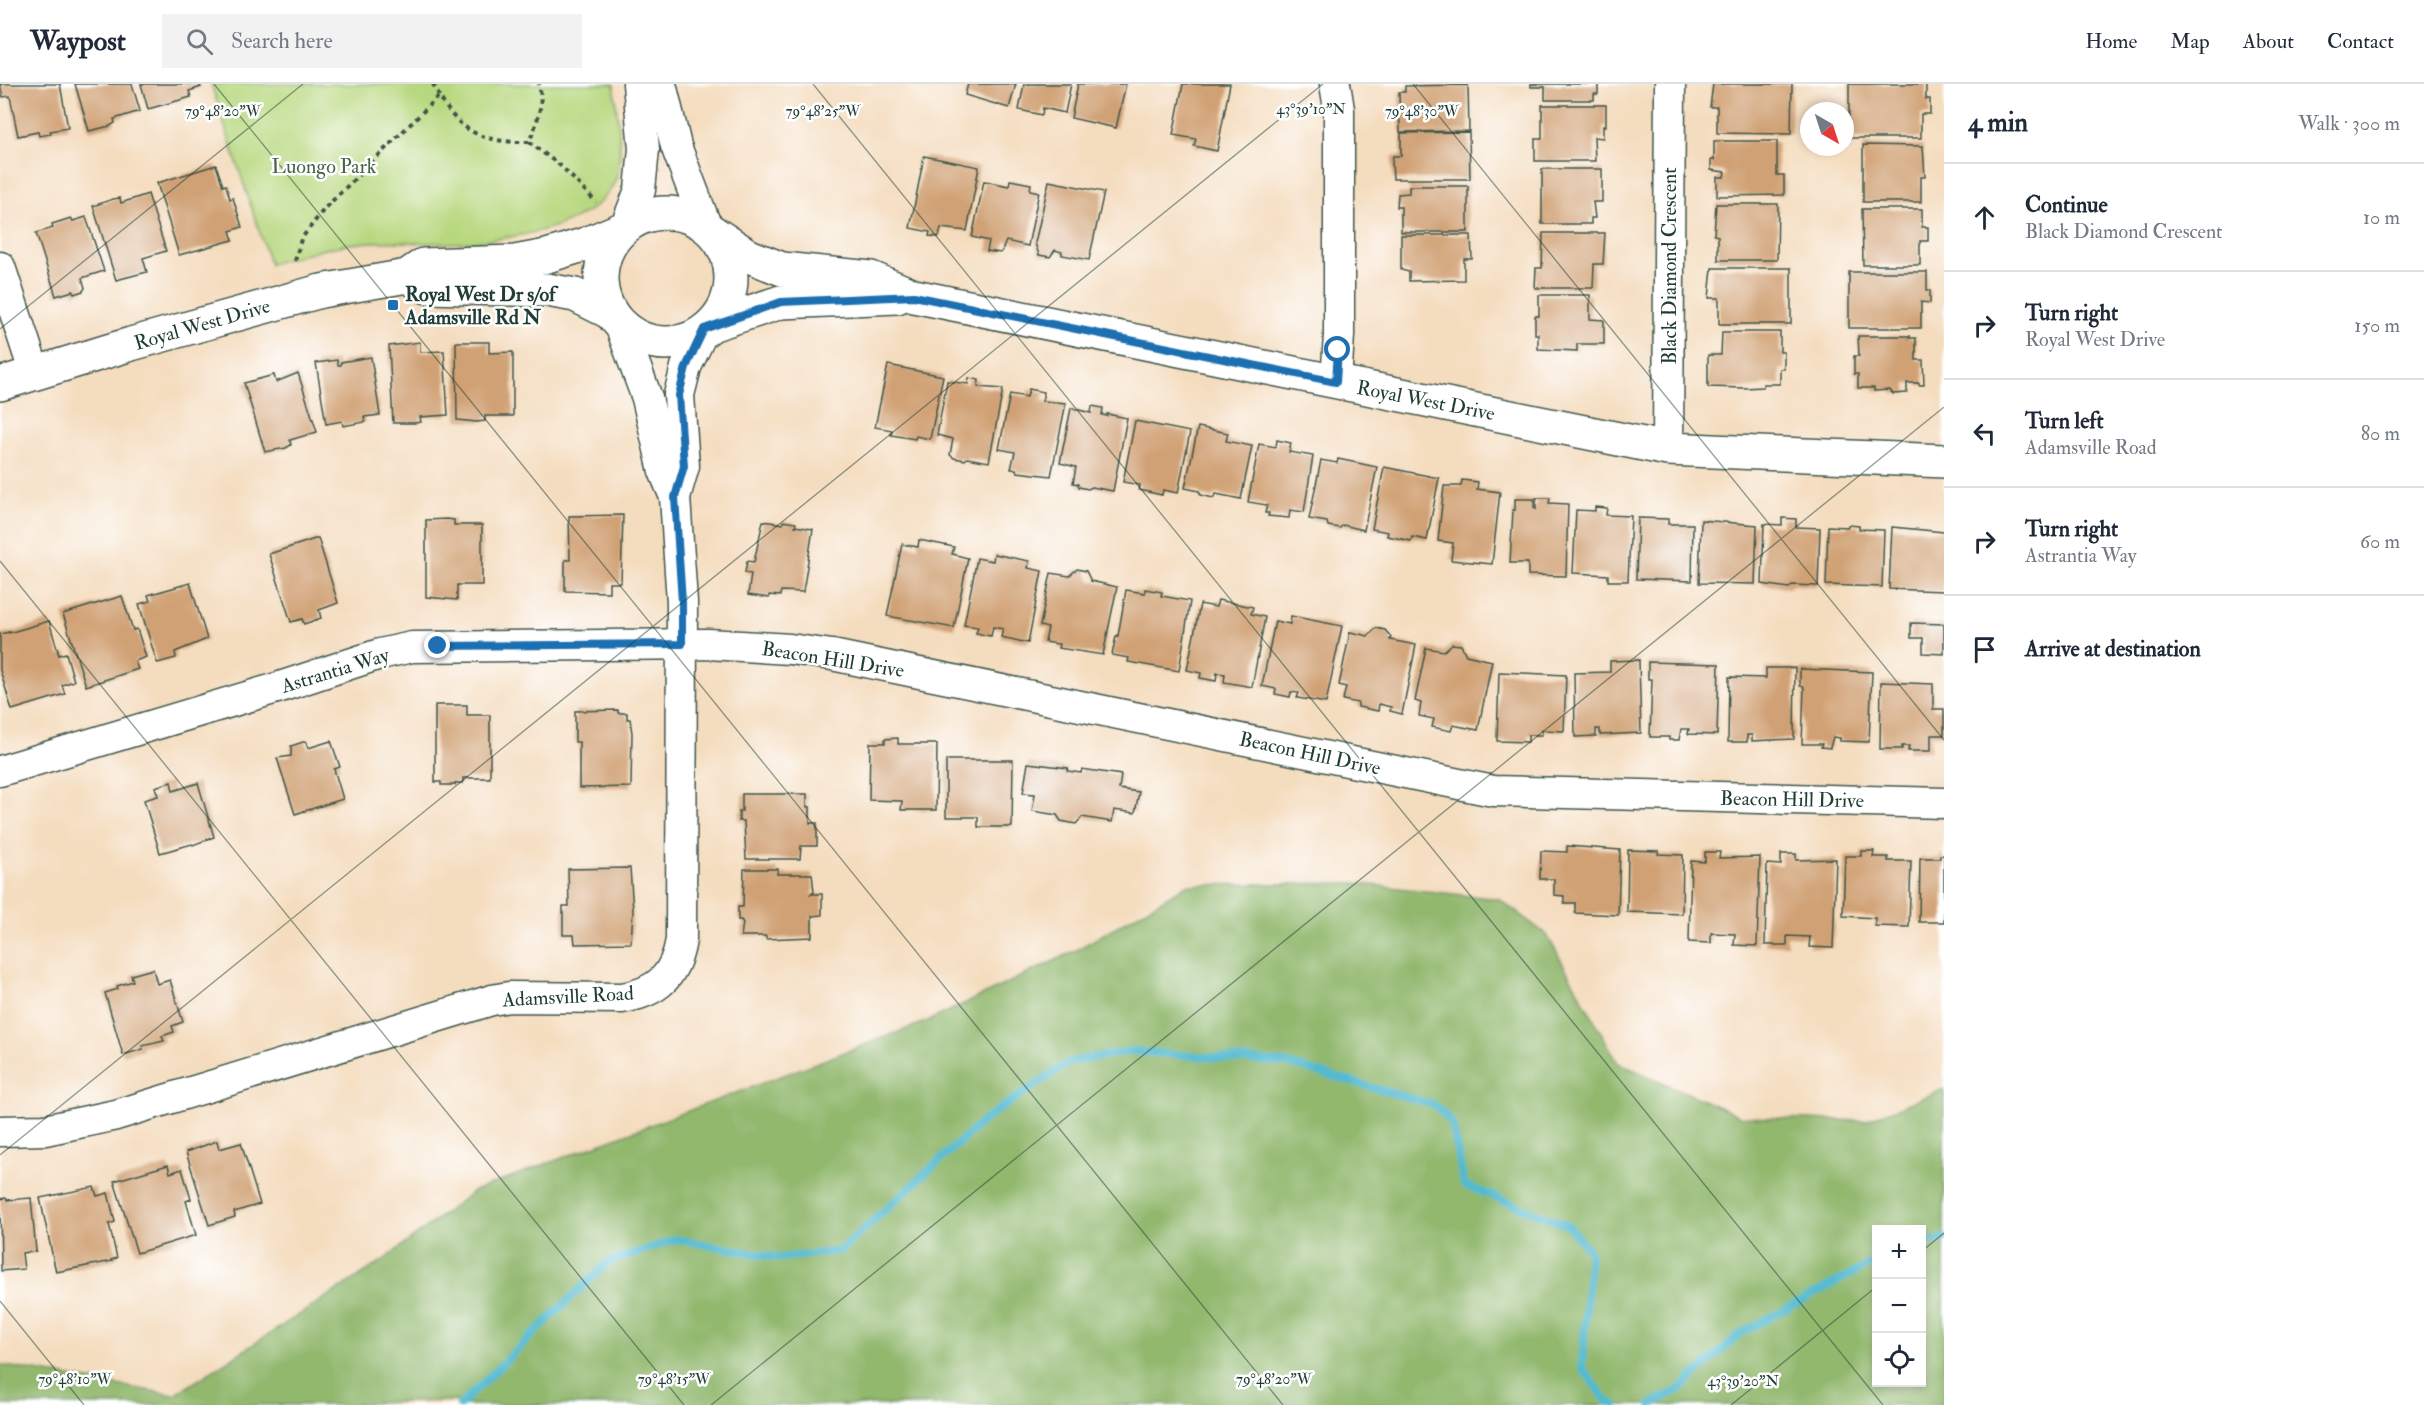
<!DOCTYPE html>
<html lang="en">
<head>
<meta charset="utf-8">
<style>
  :root { --surface:#fff; --page:#f2f2f3; --text:#1f2937; --muted:#747a83; --line:#e0e1e3 }
  body { margin:0; font-family:"IM FELL Double Pica",serif; background:var(--page); color:var(--text) }
  .controls { position:absolute; right:18px; bottom:18px; display:grid; overflow:hidden; border-radius:0px; box-shadow:0 3px 9px #0003 }
  .controls button { width:54px; height:54px; display:grid; place-items:center; padding:0; border:0; border-bottom:2px solid var(--line); background:var(--surface); color:var(--text); font:30px sans-serif }
  .compass { position:absolute; left:1800px; top:18px; width:54px; height:54px; border-radius:50%; background:var(--surface); box-shadow:0 3px 9px #0003; rotate:141deg }
  .stop { position:absolute; width:18px; height:18px; margin:-14px; border:4px solid #1f6fb2; border-radius:50%; background:#fff }
  .stop.end { background:#1f6fb2; border-color:#fff; box-shadow:0 2px 6px #0008 }
  .list { margin:0; padding:0; list-style:none }
  h2 { display:flex; justify-content:space-between; align-items:center; height:78px; margin:0; padding:0 24px; font-size:26px }
  h2 small { font-size:20px; font-weight:400; color:var(--muted) }
  .list li { display:grid; grid-template-columns:39px 1fr auto; gap:18px; align-items:center; box-sizing:border-box; height:108px; padding:0 24px; border-top:2px solid var(--line) }
  .list b { display:block; font-size:22px; white-space:nowrap }
  .list p { margin:0; font-size:20px; white-space:nowrap; color:var(--muted) }
  .list em { font-size:20px; font-style:normal; color:var(--muted) }
  .icon { flex:none; width:33px; height:33px; fill:none; stroke:currentColor; stroke-width:2; stroke-linecap:round; stroke-linejoin:round }
  .map { position:relative; flex:none; width:1944px; height:1321px; overflow:hidden }
  header { display:flex; align-items:center; gap:36px; box-sizing:border-box; height:84px; padding:0 30px; background:var(--surface); border-bottom:2px solid var(--line) }
  header strong { font-size:28px }
  nav { display:flex; gap:33px; margin-inline-start:auto; font-size:21px }
  .search { width:420px; height:54px; background:var(--page); display:flex; align-items:center; gap:15px; box-sizing:border-box; padding:0 21px; border-radius:0px; color:var(--muted); font-size:22px }
  main { display:flex }
  aside { flex:1; background:var(--surface) }
  .map>svg:first-child { display:block }
</style>
</head>
<body>
<header>
<strong>Waypost</strong>
<div class="search"><svg class="icon" aria-label="search" viewBox="0 0 24 24"><circle cx="10" cy="10" r="6"/><path d="M15 15l6 6"/></svg>Search here</div>
<nav><a>Home</a><a>Map</a><a>About</a><a>Contact</a></nav>
</header>
<main>
<div class="map">
<svg width="1944" height="1321" viewBox="0 0 1944 1321">
  <rect width="100%" height="100%" fill="#fff"/>
  <filter id="ink" filterUnits="userSpaceOnUse"><feTurbulence type="fractalNoise" baseFrequency=".0167" numOctaves="2"/><feDisplacementMap in="SourceGraphic" scale="12" xChannelSelector="R" yChannelSelector="G"/><feConvolveMatrix kernelMatrix="1 2 1 2 8 2 1 2 1" color-interpolation-filters="sRGB"/></filter>
  <filter id="wash" filterUnits="userSpaceOnUse"><feTurbulence type="fractalNoise" baseFrequency=".008" numOctaves="4" result="noise"/><feDisplacementMap in="SourceGraphic" scale="24" xChannelSelector="R" yChannelSelector="G"/><feGaussianBlur stdDeviation="1.35" result="paint"/><feColorMatrix in="noise" values="0 0 0 0 0 0 0 0 0 0 0 0 0 0 0 0 0 1.4 0 .05"/><feComposite in="paint" operator="in"/></filter>
  <g filter="url(#wash)">
    <rect width="100%" height="100%" fill="#f4dcbe"/>
    <path fill="#b8d87f" stroke="#6c8a5a" stroke-width="1.5" d="M211,0H614C616,26 625,71 616,95C597,143 518,153 473,158C435,162 397,155 359,159C329,162 299,172 270,180Z"/>
    <path fill="#92b86e" stroke="#587a51" stroke-width="1.5" fill-rule="evenodd" d="M1353,799L1499,815L1547,851L1618,979L1742,1033L1865,1037L1944,1005V1321H459L456,1317L359,1319L356,1321H0V1281L175,1311L381,1178L474,1107L928,937L1075,867L1187,801ZM1876,1146H1922V1298H1876Z"/>
    <g fill="none" stroke-linecap="round" stroke-linejoin="round">
      <g stroke="#52bad0" stroke-width="8">
        <path d="M1922,1160L1944,1154"/>
        <path d="M460,1321L607,1179L676,1155L779,1174L840,1167L984,1036L1069,978L1131,967L1285,979L1435,1021L1452,1039L1464,1101L1569,1142L1590,1168L1582,1284L1607,1317L1615,1321"/>
        <path d="M1651,1321L1681,1304L1741,1249L1876,1177"/>
      </g>
    </g>
    <g id="blocks">
      <g fill="#d0a174">
        <path d="M0,0H60L68,44L50,47L51,50L39,52L38,48L18,52L10,12L3,13Z"/>
        <path d="M75,0H132L140,27L114,35L115,39L110,42L89,47Z"/>
        <path d="M141,0H199L201,3L189,7L191,13L148,25Z"/>
        <path d="M968,0H1016L1009,24L965,11Z"/>
        <path d="M1024,0H1071L1065,29L1043,24L1042,31L1019,26Z"/>
        <path d="M1078,0H1126L1116,44L1071,34Z"/>
        <path d="M1183,0H1230L1217,67L1194,62L1196,55L1173,51Z"/>
        <path d="M1531,0H1598V10H1594V16H1545V3H1531Z"/>
        <path d="M1713,0H1792L1791,50L1717,49V23H1710Z"/>
        <path d="M1849,0H1926V15H1930V30H1921V54H1849Z"/>
        <path d="M1468,1L1469,47L1400,48L1399,8H1405V2Z"/>
        <path d="M1542,21H1606V42H1603V54L1594,53L1595,77H1535V55H1542Z"/>
        <path d="M1469,48L1470,95H1393L1392,78L1393,72H1401V49Z"/>
        <path d="M1714,57H1777V91H1784V111L1717,112V93H1724L1725,88L1711,86V76H1714Z"/>
        <path d="M1863,61L1923,62L1925,93H1921V118H1863Z"/>
        <path d="M924,72L979,83L967,147L941,144L939,153L929,152L930,148L910,144Z"/>
        <path d="M216,81L223,102L226,101L230,115L233,114L242,143L230,147L233,156L179,171L157,99Z"/>
        <path d="M1542,85H1602V118H1593L1595,134H1591V140H1542Z"/>
        <path d="M1010,96L1031,100L1030,106L1039,108L1028,162L1006,157L1001,169L987,167L989,157L972,153L984,97L1009,102Z"/>
        <path d="M1049,97L1104,108L1089,176L1062,171V168L1055,166L1050,173L1039,171L1035,159Z"/>
        <path d="M1409,102H1468V148H1401V123H1397L1398,110L1409,109Z"/>
        <path d="M148,110L166,167L143,174L147,188L116,196L93,122L113,115L120,114L121,119Z"/>
        <path d="M1716,120H1778L1777,176H1718V152L1714,151Z"/>
        <path d="M1862,125H1922V143H1928V157H1920V181H1863Z"/>
        <path d="M86,133L104,187L82,194L85,204L83,207L74,210L73,207L56,212L36,149L53,144L52,140L71,134L73,137Z"/>
        <path d="M1543,149H1605L1603,180H1594L1593,204H1535L1536,184H1542Z"/>
        <path d="M1401,151H1471L1472,175H1464V196L1409,197V188L1401,186Z"/>
        <path d="M1712,184H1791V240H1719V214H1709Z"/>
        <path d="M1849,188H1927V206H1930V219L1921,218V244H1849Z"/>
        <path d="M1539,211H1590V235L1604,236V260H1577V267L1538,265V250H1535V232H1539Z"/>
        <path d="M1722,248H1780V268H1784V285H1780V300H1763V303L1744,304L1708,303V271H1721Z"/>
        <path d="M1858,252H1910L1909,254H1916V276H1923L1924,301H1919V299H1907V309L1893,310L1890,306L1874,307V304H1858V290H1854V272H1859Z"/>
        <path d="M420,258V268L444,267L448,331L420,333L421,338L414,339H393L389,262Z"/>
        <path d="M456,258H489V269L513,268V332H485V337L477,338L457,336Z"/>
        <path d="M371,273L380,331L364,333L365,338L343,342L342,337L326,340L316,279L337,276L338,281H341V278Z"/>
        <path d="M888,281L943,292L930,355L916,352L915,355L891,351L892,346L875,343Z"/>
        <path d="M298,289L317,348L290,356L291,361L286,364L265,368L244,299L274,291L276,298Z"/>
        <path d="M969,294L979,296L978,303L1003,305L989,378L967,374L965,376L954,374L950,371L953,355L937,351L947,297L968,300Z"/>
        <path d="M1029,305L1044,308L1042,317L1066,319L1051,392L1017,388L1016,385H1011L1015,368L999,365L1010,310L1027,313Z"/>
        <path d="M1092,322L1103,324L1102,331L1107,332V330L1127,334L1113,407L1092,403L1088,405L1079,403L1078,400L1073,399L1076,383L1060,379L1071,324L1091,329Z"/>
        <path d="M1135,337L1190,348L1178,409L1163,406L1162,411L1139,406L1140,401L1123,398Z"/>
        <path d="M1198,343L1228,349L1226,357L1252,362L1241,415L1216,410L1213,414L1201,411L1199,407L1185,404Z"/>
        <path d="M1277,356L1291,359L1289,368L1313,372L1304,428L1290,426L1289,434L1268,432L1269,429H1265L1267,421L1248,418L1259,360L1276,363Z"/>
        <path d="M1338,375L1377,383L1364,446L1343,441L1340,444L1328,442L1327,438L1309,435L1321,376L1337,379Z"/>
        <path d="M1384,383L1439,394L1427,456L1412,453L1411,457L1387,452L1388,448L1372,445Z"/>
        <path d="M1462,396L1478,398L1477,405L1500,408L1492,480L1451,476L1453,459L1438,457L1444,402H1461Z"/>
        <path d="M1536,414H1550L1549,419L1568,420L1566,492L1528,491V479H1510L1513,426H1515V415H1534V424L1536,425Z"/>
        <path d="M1595,423L1607,424L1606,431L1631,432L1628,497H1608V491L1573,489L1576,426L1595,427Z"/>
        <path d="M623,431L621,499H609V508L565,507V476H570L569,432Z"/>
        <path d="M1638,434L1668,435V440H1693L1692,497L1636,495Z"/>
        <path d="M1782,434L1796,435V443L1820,444L1818,502L1792,501L1789,504L1762,500L1764,440L1782,441Z"/>
        <path d="M447,435L454,436V441H482V501H457V516L426,513V436Z"/>
        <path d="M1701,436L1757,441L1755,500L1699,499Z"/>
        <path d="M763,437L783,440V437L796,439L795,442L813,445L803,508L781,507L780,512L769,511V514L748,511L751,490L745,489L747,477L754,478Z"/>
        <path d="M1848,441L1859,442V445L1884,446L1882,503L1826,501L1828,442L1848,443Z"/>
        <path d="M1892,443L1944,448V507L1889,505Z"/>
        <path d="M318,454L338,519L319,526L321,534L304,540L302,535L291,538L269,470Z"/>
        <path d="M919,456L954,463L952,470L968,474L954,544L887,532L902,460L918,463Z"/>
        <path d="M994,470L1029,477L1028,484L1042,487L1028,559L1001,553L1003,545L993,543L991,552L976,549L978,543L964,541L977,474L993,477Z"/>
        <path d="M1077,485L1086,487L1091,497L1117,503L1103,571L1058,564L1059,560L1045,558L1048,544L1040,542L1051,489L1069,492Z"/>
        <path d="M190,499L207,555L175,568L176,574L157,579L139,520L150,517L148,511Z"/>
        <path d="M1145,505L1162,508L1161,512L1190,517L1179,587L1128,578L1129,574L1112,571L1116,552H1118L1126,506L1145,509Z"/>
        <path d="M122,512L133,546L137,545L146,573L135,577L138,585L86,602L63,530Z"/>
        <path d="M1218,516L1253,523L1251,530L1265,533L1252,603L1224,598L1225,590L1217,589L1216,597L1200,594L1201,589L1187,586L1200,520L1216,523Z"/>
        <path d="M1291,532L1342,542L1326,619L1297,614L1299,609L1291,608L1290,613L1275,610L1276,605L1262,602L1275,537L1290,540Z"/>
        <path d="M49,537L59,571L66,569L74,597L62,601L65,610L12,626L0,586V550L9,548V549Z"/>
        <path d="M1911,539L1944,540V570L1923,569V554H1911Z"/>
        <path d="M1376,544L1385,546L1391,553L1390,556L1416,561L1402,630L1390,627L1391,623L1379,620L1378,627L1358,623V619L1343,616L1346,603L1339,601L1350,548L1368,552Z"/>
        <path d="M1452,560L1461,561L1466,571L1492,577L1478,646L1453,641L1451,647L1432,643L1434,635L1419,632L1421,619L1415,617L1426,564L1444,567Z"/>
        <path d="M1639,576L1641,649L1600,651V645H1596V652L1575,653L1574,589L1610,588V577Z"/>
        <path d="M1648,578L1719,580L1717,651L1688,650L1689,645H1681L1679,656H1669V653H1650L1652,595H1648Z"/>
        <path d="M1766,584H1795L1794,655L1752,657V651H1747V658H1728L1729,593L1766,594Z"/>
        <path d="M1800,585L1872,588L1869,658L1840,657V654L1833,653L1830,664L1821,663L1822,660H1802L1804,603L1800,602Z"/>
        <path d="M1499,588L1566,591L1564,647L1542,646V651H1528V658L1497,657Z"/>
        <path d="M1881,598L1933,600V625H1944V651H1931V667H1908L1909,662H1902V665H1880Z"/>
        <path d="M435,621H467V631H490V694H463V699H455V701H441V698H435Z"/>
        <path d="M618,626V629H627V635H630L632,649L631,703L579,704V658H575V627Z"/>
        <path d="M898,654V660H937L936,726H901L902,717L869,716L870,659H885V655Z"/>
        <path d="M306,657L308,664L331,657L340,683L334,685L343,715L295,730L277,674L291,672V662Z"/>
        <path d="M946,676H1013L1012,743H978V733H946Z"/>
        <path d="M1028,679L1068,684L1067,687L1081,689L1082,685L1121,691L1119,705L1139,708L1135,729L1114,726L1112,738L1082,733L1076,740L1061,737L1057,731L1032,727L1035,710L1023,709Z"/>
        <path d="M171,698L173,707L198,699L214,753L193,761L192,760L160,769L144,716L158,712L155,703Z"/>
        <path d="M742,710H807V723H810V739H817V762H801L800,775H746L744,737H739V727H742Z"/>
        <path d="M1567,762L1620,766L1618,831L1575,829V819H1564V812L1554,811V795H1540L1541,767L1567,768Z"/>
        <path d="M1628,766L1659,767L1658,770L1683,771L1682,830L1627,828Z"/>
        <path d="M1861,767H1874L1873,773H1888V777H1911L1909,843L1875,842V834L1843,832L1845,772H1861Z"/>
        <path d="M1705,768H1720L1719,774L1760,773L1757,862L1734,861L1735,850L1711,849V859L1689,858L1691,777L1705,778Z"/>
        <path d="M1781,770H1796V776L1836,775L1833,864L1809,863L1810,853L1787,852V861H1765L1767,780L1781,781Z"/>
        <path d="M1940,771H1944V838H1919L1920,774H1940Z"/>
        <path d="M630,784L633,827L631,859L575,860L574,851H563V822H569L568,785Z"/>
        <path d="M744,785H778L777,790H812L814,808L811,810H822V831L812,832V853L766,855V852H741L743,839L741,836H738V823H743Z"/>
        <path d="M153,885L157,900L170,896L183,938L172,942L174,948L162,952L164,957L142,962L143,965L123,971L105,909L118,905L117,902L133,897L131,891Z"/>
        <path d="M217,1057L219,1065L241,1059L260,1120L234,1128L235,1133L209,1141L186,1068Z"/>
        <path d="M168,1081L170,1089L182,1085L191,1115L186,1117L196,1151L137,1169L114,1097Z"/>
        <path d="M94,1103L97,1112L108,1109L115,1138L109,1140L117,1174L111,1176L112,1177L56,1188L40,1114Z"/>
        <path d="M6,1114L7,1116L31,1114L36,1167L22,1169L24,1185L1,1187L0,1115Z"/>
      </g>
    </g>
  </g>
  <g filter="url(#ink)">
    <use href="#blocks" fill-opacity="0" stroke="#3f5549" stroke-width="1.5"/>
    <g fill="none" stroke-linecap="round" stroke-linejoin="round">
      <defs>
        <g id="minor">
          <path d="M661,0L676,62L707,144"/>
          <path d="M1335,0L1339,25V251L1336,298"/>
          <path d="M625,144L640,106L644,65L638,0"/>
          <path d="M0,183L35,290"/>
          <path d="M1668,365L1670,0"/>
          <path d="M675,413L684,382L679,311L686,283L704,245"/>
          <path d="M0,687L277,604L380,570L412,563L708,560L790,565L832,571L1493,707L1944,719"/>
          <path d="M0,1047L45,1046L116,1031L492,916L509,913L622,914C658,908 675,892 681,856L682,518L675,413L664,387L647,314L619,238"/>
        </g>
        <g id="tertiary">
          <circle cx="666" cy="194" r="65"/>
          <path d="M714,149L749,172L782,185L871,194L914,212L1668,365L1944,377"/>
          <path d="M407,192L427,203L547,206L575,211L611,229"/>
          <path d="M711,241L781,218L897,213"/>
          <path d="M0,300L131,260L321,207L407,192L423,181L515,178L547,172L586,160L622,145"/>
        </g>
      </defs>
      <use href="#minor" stroke="#3f5549" stroke-width="33"/>
      <use href="#tertiary" stroke="#3f5549" stroke-width="36"/>
      <g stroke="#3f5549" stroke-width="4" stroke-dasharray="4.5 4.5" stroke-linecap="butt">
        <path d="M433,0C455,46 479,59 529,58C537,39 544,21 539,0"/>
        <path d="M529,58L562,83L596,118"/>
        <path d="M295,177L301,155L325,124L439,12"/>
      </g>
      <use href="#minor" stroke="#fff" stroke-width="30"/>
      <use href="#tertiary" stroke="#fff" stroke-width="33"/>
    </g>
  </g>
  <g fill="none" stroke-linecap="round" stroke-linejoin="round" filter="url(#ink)">
    <path stroke="#1f6fb2" stroke-width="8" d="M438,562L682,560V518L675,413L684,382L679,311L686,283L704,245L781,218L914,212L1336,298L1338,266"/>
  </g>
  <path fill="none" stroke="#1f3d34" stroke-width="1.5" stroke-opacity="0.45" d="M214,0L1283,1321M813,0L1883,1321M1413,0L1944,656M0,245L303,0M0,477L684,1321M0,1071L1323,0M1922,1167L1944,1149M0,1217L84,1321M711,1321L1944,323M1731,1321L1876,1203"/>
  <rect fill="#1f6fb2" stroke="#fff" stroke-width="2" x="387" y="215" width="12" height="12" rx="3"/>
  <g text-anchor="middle" stroke-width="5" stroke-linejoin="round" paint-order="stroke">
    <g font-size="20" fill="#456447" stroke="#fff">
      <text x="324" y="89">Luongo Park</text>
    </g>
    <g font-size="20" fill="#1f3d34" stroke="#fff">
      <text transform="translate(1669 182) rotate(-90)" y="7">Black Diamond Crescent</text>
      <text transform="translate(202 240) rotate(-16)" y="7">Royal West Drive</text>
      <text transform="translate(1426 316) rotate(11)" y="7">Royal West Drive</text>
      <text transform="translate(833 575) rotate(9)" y="7">Beacon Hill Drive</text>
      <text transform="translate(335 586) rotate(-17)" y="7">Astrantia Way</text>
      <text transform="translate(1310 669) rotate(12)" y="7">Beacon Hill Drive</text>
      <text transform="translate(1792 715) rotate(1)" y="7">Beacon Hill Drive</text>
      <text transform="translate(568 912) rotate(-3)" y="7">Adamsville Road</text>
    </g>
    <g font-size="20" font-weight="bold" fill="#1f3d34" stroke="#fff" text-anchor="start">
      <text x="405" y="217">Royal West Dr s/of<tspan x="405" dy="23">Adamsville Rd N</tspan></text>
    </g>
  </g>
  <g font-size="15" text-anchor="middle" fill="#1f3d34" stroke="#fff" stroke-width="5" stroke-linejoin="round" paint-order="stroke">
    <text x="1311" y="30">43°39'10"N</text>
    <text x="1422" y="32">79°48'30"W</text>
    <text x="223" y="32">79°48'20"W</text>
    <text x="823" y="32">79°48'25"W</text>
    <text x="75" y="1300">79°48'10"W</text>
    <text x="674" y="1300">79°48'15"W</text>
    <text x="1274" y="1300">79°48'20"W</text>
    <text x="1743" y="1302">43°39'20"N</text>
  </g>
</svg>
<div class="controls">
<button>+</button>
<button>−</button>
<button><svg class="icon" aria-label="locate" viewBox="0 0 24 24"><circle cx="12" cy="12" r="6"/><path d="M12 2v4M12 18v4M2 12h4M18 12h4"/></svg></button>
</div>
<svg class="compass" viewBox="-18 -18 36 36"><path d="M0-13l5 13h-10z" fill="#e53935"/><path d="M0 13l5-13h-10z" fill="#747a83"/></svg>
<div class="stop" style="left:1338px;top:266px"></div>
<div class="stop end" style="left:438px;top:562px"></div>
</div>
<aside>
<h2>4 min<small>Walk · 300 m</small></h2>
<ul class="list">
<li><svg class="icon" aria-label="ahead" viewBox="0 0 24 24"><path d="M12 20V5M6 11l6-6 6 6"/></svg><div><b>Continue</b><p>Black Diamond Crescent</p></div><em>10 m</em></li>
<li><svg class="icon" aria-label="right" viewBox="0 0 24 24"><path d="M7 20v-9h11M14 6l5 5-5 5"/></svg><div><b>Turn right</b><p>Royal West Drive</p></div><em>150 m</em></li>
<li><svg class="icon" aria-label="left" viewBox="0 0 24 24"><path d="M17 20v-9H6M10 6l-5 5 5 5"/></svg><div><b>Turn left</b><p>Adamsville Road</p></div><em>80 m</em></li>
<li><svg class="icon" aria-label="right" viewBox="0 0 24 24"><path d="M7 20v-9h11M14 6l5 5-5 5"/></svg><div><b>Turn right</b><p>Astrantia Way</p></div><em>60 m</em></li>
<li><svg class="icon" aria-label="arrive" viewBox="0 0 24 24"><path d="M6 21V4h12l-3 4 3 4H6"/></svg><div><b>Arrive at destination</b></div></li>
</ul>
</aside>
</main>
</body>
</html>
